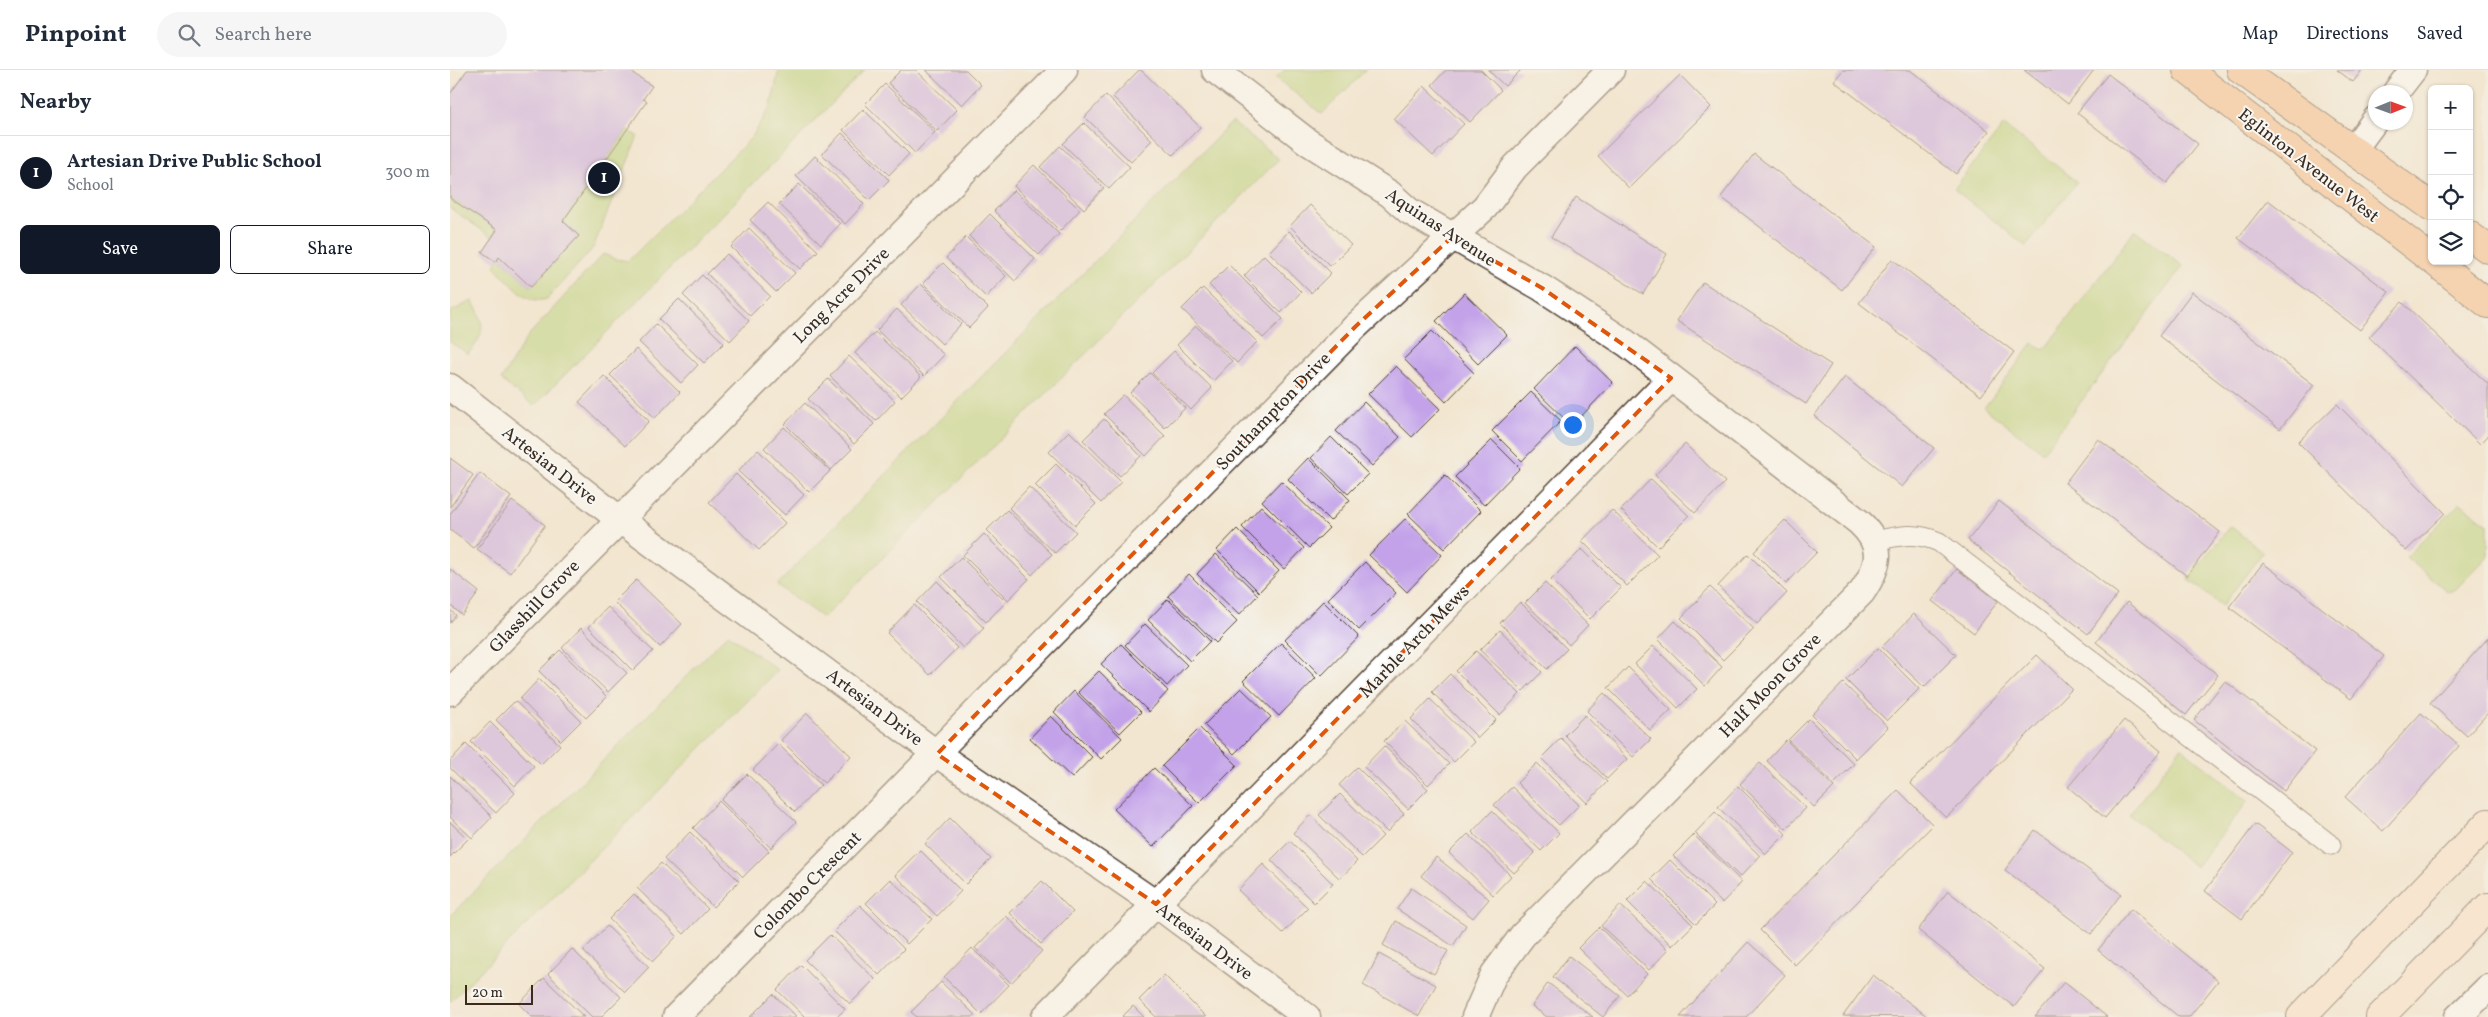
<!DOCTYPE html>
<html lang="en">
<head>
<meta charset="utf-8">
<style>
  :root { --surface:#fff; --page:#f6f6f7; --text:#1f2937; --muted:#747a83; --line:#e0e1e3; --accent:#111827 }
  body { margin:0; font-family:Vollkorn,serif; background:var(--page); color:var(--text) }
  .controls { position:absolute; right:15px; top:15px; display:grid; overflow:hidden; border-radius:8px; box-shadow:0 1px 4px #0004 }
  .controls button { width:45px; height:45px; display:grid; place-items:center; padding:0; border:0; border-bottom:1px solid var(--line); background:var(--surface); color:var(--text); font:25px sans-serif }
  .compass { position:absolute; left:1918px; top:15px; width:45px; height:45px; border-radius:50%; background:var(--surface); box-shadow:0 1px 4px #0004; rotate:89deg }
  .scale { position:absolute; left:15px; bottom:12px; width:68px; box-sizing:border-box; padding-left:5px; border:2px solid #3b2a1e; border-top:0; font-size:14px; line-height:18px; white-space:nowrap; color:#3b2a1e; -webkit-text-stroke:4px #f6f6f2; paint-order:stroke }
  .you { position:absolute; left:1122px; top:354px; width:18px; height:18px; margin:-12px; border:4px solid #fff; border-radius:50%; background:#1a73e8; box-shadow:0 0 0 8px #1a73e833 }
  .badge { display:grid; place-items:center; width:32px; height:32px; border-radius:50%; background:var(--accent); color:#fff; font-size:16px; font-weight:700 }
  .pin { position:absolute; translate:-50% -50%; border:2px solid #fff; box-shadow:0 1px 5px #0006 }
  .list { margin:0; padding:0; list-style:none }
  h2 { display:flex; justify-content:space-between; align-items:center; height:65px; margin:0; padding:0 20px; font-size:21px }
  h2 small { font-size:16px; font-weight:400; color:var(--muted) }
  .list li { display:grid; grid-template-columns:32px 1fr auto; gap:15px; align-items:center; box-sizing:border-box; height:75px; padding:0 20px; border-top:1px solid var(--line) }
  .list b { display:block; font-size:19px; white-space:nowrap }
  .list p { margin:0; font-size:16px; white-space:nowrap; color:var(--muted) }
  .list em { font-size:16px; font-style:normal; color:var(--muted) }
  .actions { display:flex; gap:10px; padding:15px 20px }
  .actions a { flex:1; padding:11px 0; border:1px solid var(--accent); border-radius:8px; text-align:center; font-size:18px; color:var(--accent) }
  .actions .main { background:var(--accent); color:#fff }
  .icon { flex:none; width:28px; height:28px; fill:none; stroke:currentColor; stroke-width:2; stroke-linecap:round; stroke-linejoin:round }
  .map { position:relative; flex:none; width:2038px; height:947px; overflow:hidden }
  header { display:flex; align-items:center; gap:30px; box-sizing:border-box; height:70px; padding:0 25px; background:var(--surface); border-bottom:1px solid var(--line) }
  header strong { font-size:24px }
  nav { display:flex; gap:28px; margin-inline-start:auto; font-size:18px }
  .search { width:350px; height:45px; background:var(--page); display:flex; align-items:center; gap:12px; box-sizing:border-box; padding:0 18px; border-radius:28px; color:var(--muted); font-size:19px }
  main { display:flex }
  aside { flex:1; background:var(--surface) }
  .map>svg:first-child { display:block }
</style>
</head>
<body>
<header>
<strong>Pinpoint</strong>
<div class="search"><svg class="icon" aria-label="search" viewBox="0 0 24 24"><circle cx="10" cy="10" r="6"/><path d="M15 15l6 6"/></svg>Search here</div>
<nav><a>Map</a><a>Directions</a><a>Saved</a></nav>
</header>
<main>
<aside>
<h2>Nearby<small></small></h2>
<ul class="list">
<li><span class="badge">1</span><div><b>Artesian Drive Public School</b><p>School</p></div><em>300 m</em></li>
</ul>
<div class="actions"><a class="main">Save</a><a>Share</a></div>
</aside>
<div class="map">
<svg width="2038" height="947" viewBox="0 0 2038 947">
  <rect width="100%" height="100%" fill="#f6f6f2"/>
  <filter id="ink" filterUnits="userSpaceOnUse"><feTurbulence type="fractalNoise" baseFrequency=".02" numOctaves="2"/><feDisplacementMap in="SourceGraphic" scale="10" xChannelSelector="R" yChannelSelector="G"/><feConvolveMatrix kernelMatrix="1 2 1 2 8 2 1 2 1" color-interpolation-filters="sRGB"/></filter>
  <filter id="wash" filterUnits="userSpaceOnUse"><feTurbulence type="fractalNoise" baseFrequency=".0096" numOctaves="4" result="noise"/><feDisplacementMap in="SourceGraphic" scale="20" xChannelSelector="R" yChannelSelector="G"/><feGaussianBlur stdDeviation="1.12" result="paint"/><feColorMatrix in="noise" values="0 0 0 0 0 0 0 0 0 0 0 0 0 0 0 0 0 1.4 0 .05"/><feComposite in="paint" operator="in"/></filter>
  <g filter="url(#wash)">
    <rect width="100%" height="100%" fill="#f2e6d0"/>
    <g fill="#b7d379" stroke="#797e4c">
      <path d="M329,0H415L84,336L51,310L78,266L153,184L165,189L178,191L302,67L321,36Z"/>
      <path d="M834,0H916L872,44L826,8Z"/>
      <path d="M782,52L829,89L373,548L327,515Z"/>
      <path d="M1554,55L1627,112L1576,176L1504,119Z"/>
      <path d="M177,60L188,66L143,178L97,229C76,236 58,210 45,197L49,187L81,217L129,166L113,151Z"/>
      <path d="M0,128L47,160L42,167L0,138Z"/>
      <path d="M1685,160L1733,196L1593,382L1534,338L1583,273L1594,280Z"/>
      <path d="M22,231C36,251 35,266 18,284L0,272V242Z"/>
      <path d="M2010,433L2038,454V486L2006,519L1998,522L1956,487Z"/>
      <path d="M1780,456L1813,482L1772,536L1738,509Z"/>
      <path d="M278,564L328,600L0,932V846Z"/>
      <path d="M1731,678L1798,731L1746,797L1679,745Z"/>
    </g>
    <g id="blocks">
      <g fill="#c3a2e9">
        <path d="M17,0H178L202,16L193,29L197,31L113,151L129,166L81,217L49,187L46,192L32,182L47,160L0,128V24Z"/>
        <path d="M451,0H466L507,40L487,61L438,13Z"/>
        <path d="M476,0H516L531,15L512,35Z"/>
        <path d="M689,0H691L750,57L723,85L663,27Z"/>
        <path d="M996,0H1031L1051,20L1020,52L982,15Z"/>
        <path d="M1038,0H1071L1055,16Z"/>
        <path d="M1393,0H1460L1539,61L1506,104L1384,11Z"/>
        <path d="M1574,0H1644L1618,34Z"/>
        <path d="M1887,0H1912L1903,12Z"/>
        <path d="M1658,4L1748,74L1717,113L1627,43Z"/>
        <path d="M1230,5L1261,37L1179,118L1148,86Z"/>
        <path d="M435,14L485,62L465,83L415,34Z"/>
        <path d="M974,16L1014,54L983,86L944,49Z"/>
        <path d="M656,25L702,70L681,92L635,47Z"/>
        <path d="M413,39L459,84L439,105L393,60Z"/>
        <path d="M634,53L680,97L659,119L613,74Z"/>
        <path d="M392,63L439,110L419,130L372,84Z"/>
        <path d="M610,76L654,118L634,139L590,97Z"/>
        <path d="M1304,84L1426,177L1392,220L1271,127Z"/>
        <path d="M365,86L414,134L395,154L346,106Z"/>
        <path d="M584,95L630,140L610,161L564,116Z"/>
        <path d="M349,114L390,154L371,174L329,134Z"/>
        <path d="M564,120L609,164L589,185L544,141Z"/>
        <path d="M1126,127L1217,184L1193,224L1101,167Z"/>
        <path d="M1818,130L1939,222L1910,260L1788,168Z"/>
        <path d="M318,132L368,181L350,199L300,150Z"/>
        <path d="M860,135L901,175L880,196L840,156Z"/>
        <path d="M540,144L585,189L565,211L519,166Z"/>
        <path d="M299,158L345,203L326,222L281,177Z"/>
        <path d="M839,161L881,203L861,223L819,182Z"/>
        <path d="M516,167L556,206L536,227L496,188Z"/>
        <path d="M277,184L320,226L300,246L257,204Z"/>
        <path d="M814,185L851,222L831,243L794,206Z"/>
        <path d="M1442,189L1564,282L1531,326L1409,233Z"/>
        <path d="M493,193L538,238L519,258L473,213Z"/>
        <path d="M779,195L833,249L813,268L759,215Z"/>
        <path d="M252,205L299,251L280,271L233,225Z"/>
        <path d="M1253,212L1381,295L1356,334L1227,251Z"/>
        <path d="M471,214L511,254L492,274L451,235Z"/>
        <path d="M753,218L807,272L787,293L732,239Z"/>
        <path d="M1742,222L1864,315L1830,359L1709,266Z"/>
        <path d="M1014,223L1057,265L1028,294L986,251Z"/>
        <path d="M229,229L274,273L254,293L209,249Z"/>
        <path d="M1952,232L2038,314V366L2030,374L1919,267Z"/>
        <path d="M447,239L494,285L474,306L427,260Z"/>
        <path d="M206,254L248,295L231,313L189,272Z"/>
        <path d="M746,256L782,291L763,311L727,275Z"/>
        <path d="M982,261L1024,303L996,332L954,289Z"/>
        <path d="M425,262L471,307L451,327L405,283Z"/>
        <path d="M1125,276L1163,313L1122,356L1084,319Z"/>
        <path d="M186,279L230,322L205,348L160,305Z"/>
        <path d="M724,281L762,318L741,340L702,303Z"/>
        <path d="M399,286L445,331L426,351L380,306Z"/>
        <path d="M946,296L990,339L962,367L918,324Z"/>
        <path d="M700,303L735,338L715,358L680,323Z"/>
        <path d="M154,306L199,351L175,376L129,332Z"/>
        <path d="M1395,307L1484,378L1452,417L1364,346Z"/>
        <path d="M378,309L424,354L404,374L358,329Z"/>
        <path d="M1081,322L1111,351L1072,391L1042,361Z"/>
        <path d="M673,325L715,366L696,386L654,344Z"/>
        <path d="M914,332L950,367L922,396L886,361Z"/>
        <path d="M355,333L402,379L381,400L335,354Z"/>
        <path d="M1887,334L1995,443L1956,481L1848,372Z"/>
        <path d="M654,349L691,386L670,406L633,370Z"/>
        <path d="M334,357L380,401L359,422L314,378Z"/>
        <path d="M619,361L671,412L651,433L599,382Z"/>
        <path d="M881,367L918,404L898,424L861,388Z"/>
        <path d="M1648,369L1770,462L1737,506L1615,413Z"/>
        <path d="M1042,370L1070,398L1034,435L1005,407Z"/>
        <path d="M1235,374L1275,412L1245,443L1205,405Z"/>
        <path d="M308,380L354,425L335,445L288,401Z"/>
        <path d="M0,388L23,405L0,437Z"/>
        <path d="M858,388L900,430L880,451L838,409Z"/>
        <path d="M606,394L646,434L625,455L585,415Z"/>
        <path d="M30,403L61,427L24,478L0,460V444Z"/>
        <path d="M286,404L335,453L309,480L259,432Z"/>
        <path d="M995,405L1031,441L994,479L958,444Z"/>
        <path d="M1201,409L1239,446L1208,477L1171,440Z"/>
        <path d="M831,411L879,458L859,478L812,431Z"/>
        <path d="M579,417L626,462L605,483L559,438Z"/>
        <path d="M62,431L95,455L60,503L27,479Z"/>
        <path d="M1549,431L1668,524L1638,564L1518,470Z"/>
        <path d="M811,436L854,478L834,499L792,457Z"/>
        <path d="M557,440L602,484L582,505L537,460Z"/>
        <path d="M1162,440L1208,485L1177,516L1132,471Z"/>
        <path d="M955,449L992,485L957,522L919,485Z"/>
        <path d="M1335,450L1367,482L1336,514L1304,482Z"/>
        <path d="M787,459L829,501L809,522L767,480Z"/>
        <path d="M534,464L579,509L558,530L513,485Z"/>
        <path d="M1132,479L1171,518L1140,549L1101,510Z"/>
        <path d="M766,484L808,525L789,545L747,504Z"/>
        <path d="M1298,484L1337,523L1307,554L1268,516Z"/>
        <path d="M511,487L556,532L536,552L491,507Z"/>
        <path d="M915,492L946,523L909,560L878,529Z"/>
        <path d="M1813,493L1934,586L1901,629L1779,537Z"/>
        <path d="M0,499L29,522L12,545L0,535Z"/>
        <path d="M1507,499L1548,531L1524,563L1482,531Z"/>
        <path d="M739,504L787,552L766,573L718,526Z"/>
        <path d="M186,510L232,554L210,577L164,532Z"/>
        <path d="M487,511L534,558L513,578L467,532Z"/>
        <path d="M1095,513L1138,555L1119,575L1075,533Z"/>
        <path d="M1260,517L1304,559L1273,590L1231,548Z"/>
        <path d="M718,529L760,571L740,591L698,550Z"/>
        <path d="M873,531L909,567L871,606L835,570Z"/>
        <path d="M1070,532L1117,579L1097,599L1050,553Z"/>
        <path d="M1677,532L1768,605L1736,645L1646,572Z"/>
        <path d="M464,535L507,578L480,605L437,563Z"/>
        <path d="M158,537L203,581L183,601L139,557Z"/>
        <path d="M0,540L6,545L0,553Z"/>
        <path d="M1464,544L1506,585L1474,617L1432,577Z"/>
        <path d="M1225,551L1272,597L1255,616L1208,569Z"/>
        <path d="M695,554L737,595L717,616L675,575Z"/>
        <path d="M131,558L177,603L158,622L112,578Z"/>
        <path d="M1050,560L1092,602L1073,621L1030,580Z"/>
        <path d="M2038,568V643L2017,666L1980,633Z"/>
        <path d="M831,573L866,608L829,646L793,611Z"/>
        <path d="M671,574L718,621L699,642L651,594Z"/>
        <path d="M1203,576L1247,619L1228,638L1185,594Z"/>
        <path d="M1428,578L1469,619L1437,651L1396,610Z"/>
        <path d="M110,580L157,627L136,648L89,601Z"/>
        <path d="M1026,581L1070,624L1050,645L1006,601Z"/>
        <path d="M1587,585L1622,619L1496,748L1460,713Z"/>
        <path d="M1178,597L1221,640L1200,660L1158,618Z"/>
        <path d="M649,601L691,642L670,663L628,622Z"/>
        <path d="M1000,604L1046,650L1028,668L982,622Z"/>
        <path d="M89,609L131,651L111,671L70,629Z"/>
        <path d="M1775,611L1865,681L1834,721L1744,650Z"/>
        <path d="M1393,613L1438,657L1406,689L1362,645Z"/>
        <path d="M791,618L821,647L784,684L754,655Z"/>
        <path d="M624,621L672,668L651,689L604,642Z"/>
        <path d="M1154,623L1201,669L1183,687L1137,641Z"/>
        <path d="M980,629L1024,672L1004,692L961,649Z"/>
        <path d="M65,631L110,675L91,694L46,650Z"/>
        <path d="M357,643L401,686L374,713L331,670Z"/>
        <path d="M1971,643L2009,676L1933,761L1895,727Z"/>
        <path d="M1135,645L1177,689L1157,709L1115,665Z"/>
        <path d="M601,646L642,687L622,708L580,668Z"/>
        <path d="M1359,649L1404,694L1384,714L1338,670Z"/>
        <path d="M1674,650L1711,681L1655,748L1618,717Z"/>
        <path d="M955,651L999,694L978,715L934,671Z"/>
        <path d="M40,652L84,696L65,716L21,672Z"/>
        <path d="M750,658L787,695L749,733L712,696Z"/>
        <path d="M1111,668L1157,712L1137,733L1091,688Z"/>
        <path d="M1336,670L1384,717L1364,737L1317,691Z"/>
        <path d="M16,674L65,723L46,743L0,698V691Z"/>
        <path d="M328,674L371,715L345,742L303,700Z"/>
        <path d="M934,676L978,719L958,739L914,697Z"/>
        <path d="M1087,693L1129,735L1109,755L1067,713Z"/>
        <path d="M1310,693L1356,738L1336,759L1290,714Z"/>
        <path d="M907,697L954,744L937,762L889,715Z"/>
        <path d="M704,698L743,736L703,777L664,739Z"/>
        <path d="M297,704L346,752L321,778L271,730Z"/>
        <path d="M0,706L42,747L22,768L0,747Z"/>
        <path d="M1288,716L1336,764L1316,784L1268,737Z"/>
        <path d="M1062,717L1109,763L1091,781L1044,735Z"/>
        <path d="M1448,720L1483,755L1345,895L1310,860Z"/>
        <path d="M890,724L933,766L912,787L869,745Z"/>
        <path d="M269,731L319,781L293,807L243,758Z"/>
        <path d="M1042,741L1085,783L1064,803L1022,762Z"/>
        <path d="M1265,742L1310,786L1290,807L1245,763Z"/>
        <path d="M860,745L907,791L890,809L843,763Z"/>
        <path d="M500,748L541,789L516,814L475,774Z"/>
        <path d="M0,752L18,769L0,787Z"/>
        <path d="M1805,754L1842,782L1792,849L1755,821Z"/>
        <path d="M1585,760L1671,824L1641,864L1555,800Z"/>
        <path d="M240,762L289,811L263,837L214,789Z"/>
        <path d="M1018,764L1061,806L1043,825L999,783Z"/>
        <path d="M1244,765L1292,812L1272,833L1223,786Z"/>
        <path d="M840,771L883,814L864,833L821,790Z"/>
        <path d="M470,780L511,821L487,846L445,805Z"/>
        <path d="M986,787L1039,829L1023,848L971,806Z"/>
        <path d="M1220,790L1265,835L1246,854L1201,809Z"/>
        <path d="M211,793L258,839L234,864L187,818Z"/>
        <path d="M813,794L858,838L833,863L788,820Z"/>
        <path d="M440,809L482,849L457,874L416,833Z"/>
        <path d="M592,811L623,842L591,874L560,843Z"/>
        <path d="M1197,811L1243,855L1222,876L1177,831Z"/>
        <path d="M961,818L1016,855L1003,876L947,839Z"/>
        <path d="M1498,821L1595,899L1564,937L1468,860Z"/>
        <path d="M184,824L227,866L203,891L159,849Z"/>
        <path d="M410,835L454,879L429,905L384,861Z"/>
        <path d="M1170,835L1218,880L1199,900L1151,856Z"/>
        <path d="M1681,839L1768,911L1739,947H1729L1648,880Z"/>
        <path d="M556,846L592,881L561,913L525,878Z"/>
        <path d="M946,851L998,881L984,904L933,875Z"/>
        <path d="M157,856L199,897L175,922L133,881Z"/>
        <path d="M1149,857L1197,904L1177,925L1128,878Z"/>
        <path d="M380,865L425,909L400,934L355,890Z"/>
        <path d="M1298,872L1335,905L1296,947H1230Z"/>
        <path d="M522,878L559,915L531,944L494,907Z"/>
        <path d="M122,879L171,927L151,947H142L98,904Z"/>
        <path d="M929,884L986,915L969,946L913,915Z"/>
        <path d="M1119,886L1170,926L1153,947L1103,907Z"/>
        <path d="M351,895L395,939L387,947H355L327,920Z"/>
        <path d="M714,905L756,947H706L689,930Z"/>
        <path d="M1423,905L1478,947L1393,946Z"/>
        <path d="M94,908L134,947H82L69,934Z"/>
        <path d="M491,912L525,945L523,947H467L461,942Z"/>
        <path d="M1614,912L1657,947H1585Z"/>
        <path d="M1098,913L1143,947H1097L1082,936Z"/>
        <path d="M323,924L347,947H300Z"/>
        <path d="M683,936L694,947H672Z"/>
      </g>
    </g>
  </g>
  <g filter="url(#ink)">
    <use href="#blocks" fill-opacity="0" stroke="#564639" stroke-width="1"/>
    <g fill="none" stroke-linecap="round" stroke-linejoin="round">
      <defs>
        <path id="pedestrian" d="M1424,471C1447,466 1466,461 1489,472L1881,775"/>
        <g id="minor">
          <path d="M765,0L858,72L940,124L959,141L1092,218L1176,273L1409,452C1435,476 1430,495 1412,522L1073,865L1044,904L1025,947"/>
          <path d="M1946,22L1963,0"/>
          <path d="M1903,80L1926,49"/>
          <path d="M0,317L169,449L487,684L706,834L857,947"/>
          <path d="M0,622L614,0"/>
          <path d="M226,947L905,257L1035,137L1065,97L1161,0"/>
          <path d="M595,947L1221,308"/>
          <path d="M2008,947L2038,918"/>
        </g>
        <g id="secondary">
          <path d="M1851,947L2038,753"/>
          <path d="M1930,947L2038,837"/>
        </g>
        <g id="primary">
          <path d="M1737,0L1982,190"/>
          <path d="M1791,0L1982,137"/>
          <path d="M2019,165L2038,179"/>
          <path d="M1984,191L2038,234"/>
        </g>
      </defs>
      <use href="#pedestrian" stroke="#564639" stroke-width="21"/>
      <use href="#minor" stroke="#564639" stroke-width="29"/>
      <use href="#secondary" stroke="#564639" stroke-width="30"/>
      <use href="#primary" stroke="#564639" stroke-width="30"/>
      <use href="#pedestrian" stroke="#fff" stroke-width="19"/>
      <use href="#minor" stroke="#fff" stroke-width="26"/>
      <use href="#secondary" stroke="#fce5d0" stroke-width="28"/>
      <use href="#primary" stroke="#f8bd89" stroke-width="28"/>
    </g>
  </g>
  <path d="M0 0H2038V947H0ZM1002,167L1092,218L1221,308L706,834L487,684L905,257Z" fill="#f2e6d0" fill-opacity=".55" fill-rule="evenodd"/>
  <path fill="none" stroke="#df570d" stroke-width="4" stroke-dasharray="10 6" stroke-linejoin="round" d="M1002,167L1092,218L1221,308L706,834L487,684L905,257Z"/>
  <g text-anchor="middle" stroke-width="4" stroke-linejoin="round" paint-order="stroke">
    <g font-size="18" fill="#3b2a1e" stroke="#f6f6f2">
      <text transform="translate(1859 95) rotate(38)" y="6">Eglinton Avenue West</text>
      <text transform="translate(991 157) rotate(33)" y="6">Aquinas Avenue</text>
      <text transform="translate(391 225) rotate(-45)" y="6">Long Acre Drive</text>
      <text transform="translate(823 341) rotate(-46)" y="6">Southampton Drive</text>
      <text transform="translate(100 395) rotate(38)" y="6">Artesian Drive</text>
      <text transform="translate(84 536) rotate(-46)" y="6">Glasshill Grove</text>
      <text transform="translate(964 571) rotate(-46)" y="6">Marble Arch Mews</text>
      <text transform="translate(1320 615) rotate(-46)" y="6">Half Moon Grove</text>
      <text transform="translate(425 637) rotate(37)" y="6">Artesian Drive</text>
      <text transform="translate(357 815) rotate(-45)" y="6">Colombo Crescent</text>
      <text transform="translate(755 871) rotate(37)" y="6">Artesian Drive</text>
    </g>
  </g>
</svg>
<div class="controls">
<button>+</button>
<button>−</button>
<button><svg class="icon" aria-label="locate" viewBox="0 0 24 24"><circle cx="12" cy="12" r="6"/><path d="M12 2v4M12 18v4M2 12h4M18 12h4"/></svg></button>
<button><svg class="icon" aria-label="layers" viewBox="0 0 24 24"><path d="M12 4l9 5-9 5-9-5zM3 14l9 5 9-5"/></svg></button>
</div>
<svg class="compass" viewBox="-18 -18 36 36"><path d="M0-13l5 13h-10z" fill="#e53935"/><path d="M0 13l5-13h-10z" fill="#747a83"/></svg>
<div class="scale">20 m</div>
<div class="you"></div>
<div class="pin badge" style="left:154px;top:108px">1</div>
</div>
</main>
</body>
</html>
